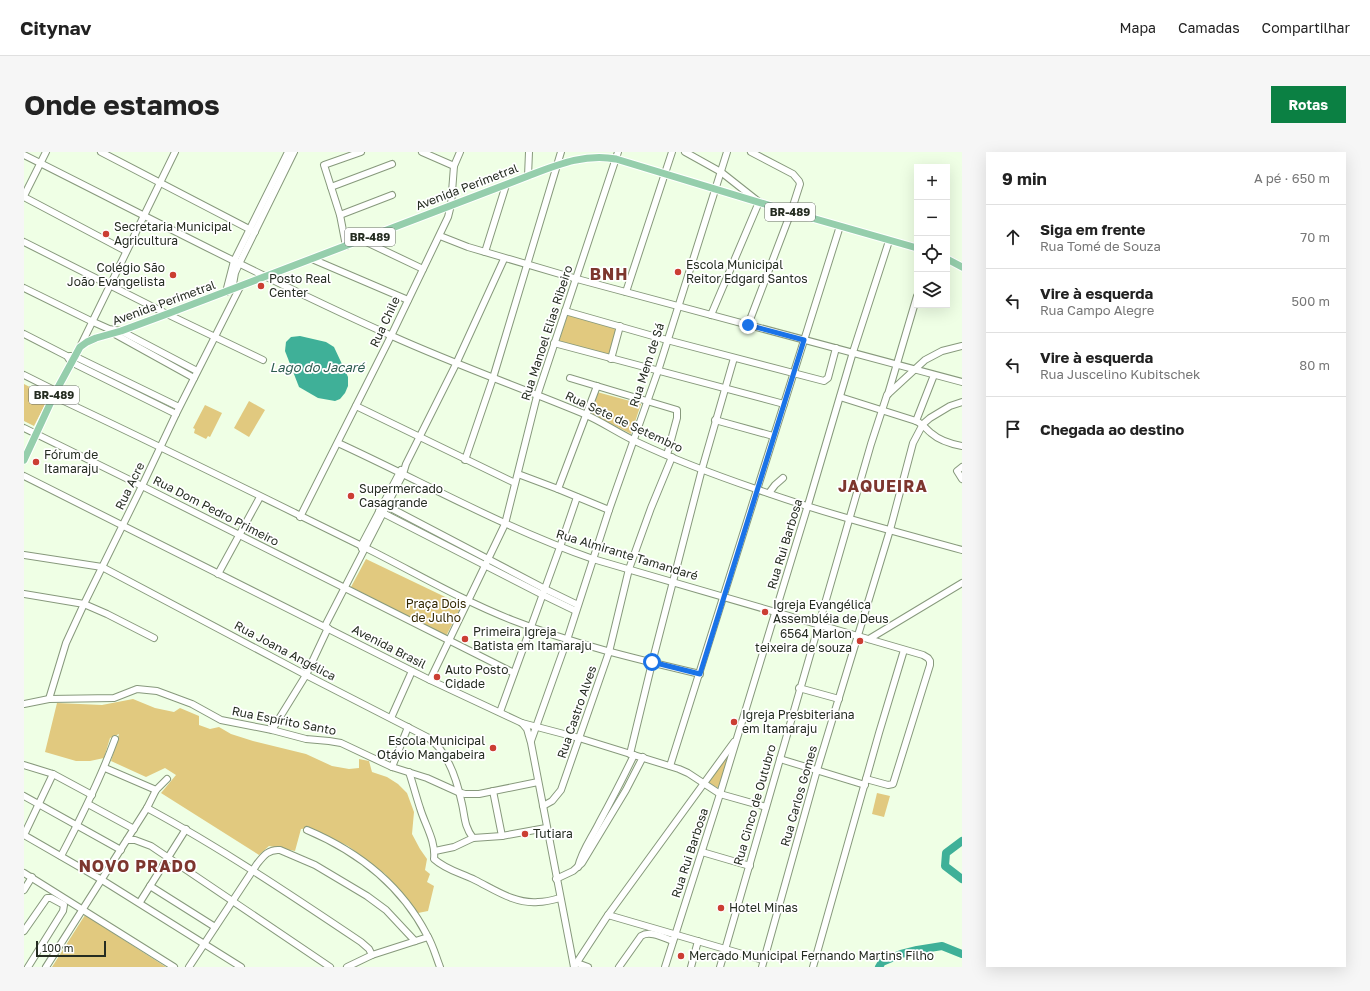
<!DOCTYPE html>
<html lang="pt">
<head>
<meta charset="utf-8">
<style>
  :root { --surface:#fff; --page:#f6f6f6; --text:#222; --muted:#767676; --line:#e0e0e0; --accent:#0b8043 }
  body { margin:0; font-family:"Golos Text",sans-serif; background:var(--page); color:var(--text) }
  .controls { position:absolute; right:12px; top:12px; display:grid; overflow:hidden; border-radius:0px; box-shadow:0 4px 16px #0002 }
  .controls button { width:36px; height:36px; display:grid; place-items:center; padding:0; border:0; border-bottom:1px solid var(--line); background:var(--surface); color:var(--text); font:20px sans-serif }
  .scale { position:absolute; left:12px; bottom:10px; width:70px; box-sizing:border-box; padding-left:4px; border:2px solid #252c21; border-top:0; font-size:11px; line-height:14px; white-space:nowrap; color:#252c21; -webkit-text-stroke:3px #fff; paint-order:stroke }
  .stop { position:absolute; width:12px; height:12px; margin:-9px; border:3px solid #1a73e8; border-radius:50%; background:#fff }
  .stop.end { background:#1a73e8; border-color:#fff; box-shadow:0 1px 4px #0008 }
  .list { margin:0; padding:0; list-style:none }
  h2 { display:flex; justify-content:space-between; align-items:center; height:52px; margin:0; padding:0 16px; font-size:17px }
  h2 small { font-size:13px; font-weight:400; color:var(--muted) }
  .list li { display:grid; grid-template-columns:26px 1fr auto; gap:12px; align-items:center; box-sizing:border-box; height:64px; padding:0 16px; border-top:1px solid var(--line) }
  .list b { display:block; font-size:15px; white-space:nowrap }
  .list p { margin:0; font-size:13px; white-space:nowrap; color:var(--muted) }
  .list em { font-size:13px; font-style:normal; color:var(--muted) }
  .icon { flex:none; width:22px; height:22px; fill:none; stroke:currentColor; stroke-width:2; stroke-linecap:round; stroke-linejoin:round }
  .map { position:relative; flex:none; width:938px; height:815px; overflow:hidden; border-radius:0px }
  header { display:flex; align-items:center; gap:24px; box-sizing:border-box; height:56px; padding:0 20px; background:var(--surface); border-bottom:1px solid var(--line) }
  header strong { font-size:19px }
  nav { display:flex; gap:22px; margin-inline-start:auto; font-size:14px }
  .intro { display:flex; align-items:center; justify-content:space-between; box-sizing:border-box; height:96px; padding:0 24px }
  h1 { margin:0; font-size:28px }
  .button { padding:10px 18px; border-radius:0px; background:var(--accent); color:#fff; font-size:14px; font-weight:700 }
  main { display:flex; gap:24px; padding:0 24px }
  aside { flex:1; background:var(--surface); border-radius:0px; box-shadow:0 4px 16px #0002 }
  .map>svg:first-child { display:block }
</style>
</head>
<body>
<header>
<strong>Citynav</strong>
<nav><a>Mapa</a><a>Camadas</a><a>Compartilhar</a></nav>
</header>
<div class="intro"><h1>Onde estamos</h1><a class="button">Rotas</a></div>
<main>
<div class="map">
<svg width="938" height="815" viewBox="0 0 938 815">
  <rect width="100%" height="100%" fill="#efffe5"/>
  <g fill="#e1c97f">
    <path d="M544,162L593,175L585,203L535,189Z"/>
    <path d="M0,232L25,245L10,274L0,269Z"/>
    <path d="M573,240L617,252L607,282L566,261Z"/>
    <path d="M225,249L241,258L225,285L210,276Z"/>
    <path d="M181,253L198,261L186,285L184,284L182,287L170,281L171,277L169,276Z"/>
    <path d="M342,407L438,453L422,484L327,435Z"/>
    <path d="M109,547L131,556L150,560L156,556L175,564V573L186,577L195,575L207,582L229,589L282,602L308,614L325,617L335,616V607L345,609L348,620L363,625L374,632L383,641L390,660L388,682L396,697L403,707L401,718L406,722L403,730L410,734L404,759L394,761L361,722L324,694L285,676L277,677L271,699L245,694L235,703L137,641L152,623L141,616L122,625L87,609L95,582L86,586L80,606L66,609H52L21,600L33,551L78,553Z"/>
    <path d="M707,600L694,636L683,630Z"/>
    <path d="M853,641L866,644L860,665L848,662Z"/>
    <path d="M61,763L142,815H28Z"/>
  </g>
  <path fill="#3fb098" d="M276,184L302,190L310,195L324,225V234L321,241L316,247L311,249L294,246L275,235L261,199L262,190L267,185Z"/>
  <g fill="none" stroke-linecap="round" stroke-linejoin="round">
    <g stroke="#3fb098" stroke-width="8">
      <path d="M938,689L922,701L921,714L938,727"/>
      <path d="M855,815L858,810L877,802L893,798L918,794L938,802"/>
    </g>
    <defs>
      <g id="minor">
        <path d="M77,0L231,80"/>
        <path d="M398,0L430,14"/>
        <path d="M661,0L697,20L735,50L687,163"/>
        <path d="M0,3C122,64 243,128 368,184C430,212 495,235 558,261C577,269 594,281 613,290C651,308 691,323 732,337C799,361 869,379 938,398"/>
        <path d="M504,24L505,0"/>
        <path d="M307,35L368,12"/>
        <path d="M0,44L22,0"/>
        <path d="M0,45L102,99"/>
        <path d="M316,63L368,43"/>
        <path d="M416,84L444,95L553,127L938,230"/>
        <path d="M338,88L399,117"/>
        <path d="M0,90L143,162L239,208"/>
        <path d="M322,94L316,63L300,13L337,0"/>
        <path d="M461,100L482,33"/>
        <path d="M288,107L384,148"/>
        <path d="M0,136L67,169L85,177L97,179L173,219"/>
        <path d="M208,138L211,121L215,112L270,0"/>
        <path d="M202,140L210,109L264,0"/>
        <path d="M602,140L648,0"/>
        <path d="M541,159L643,188L800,229L804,226L812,196"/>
        <path d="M724,173L767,60L776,32L775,29L769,22L727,0"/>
        <path d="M87,180L170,226"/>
        <path d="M0,182L43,204L47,210L152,262"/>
        <path d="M530,191L760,252"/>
        <path d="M56,195L151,0"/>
        <path d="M46,204H50L155,255"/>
        <path d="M587,207L596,174"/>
        <path d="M0,223L32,239"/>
        <path d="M546,226L653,258V266L643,303"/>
        <path d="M864,242L893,144"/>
        <path d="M29,244C134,293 238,345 342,396C390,420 437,448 488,468C549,492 612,507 676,522"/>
        <path d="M816,245L892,269C899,272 902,277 907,281C916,289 927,292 938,294"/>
        <path d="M332,254L491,331"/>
        <path d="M691,268L749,284"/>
        <path d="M892,269L910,223"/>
        <path d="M0,276L118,334L490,521"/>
        <path d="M314,291C399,330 480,376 569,407L899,503L904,506L906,509V513L869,632L864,633L842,627"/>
        <path d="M441,308L469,226L537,0"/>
        <path d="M938,315L933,319L938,327"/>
        <path d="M494,322L534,337L585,358"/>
        <path d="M0,324L406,528L498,571L503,577L507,591L550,815"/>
        <path d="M534,337L573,234"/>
        <path d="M745,341L751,333L759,326"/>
        <path d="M359,352L521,437L554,453"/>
        <path d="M355,359L519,443L552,459"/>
        <path d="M276,365L367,184L424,65L427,53L430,14L436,0"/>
        <path d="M338,397L337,394L377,318"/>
        <path d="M0,403L78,415L282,523L403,585C424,598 433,628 438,652C441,665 440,674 449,686"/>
        <path d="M194,422L236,345"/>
        <path d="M0,442L60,452L83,462L130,486"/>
        <path d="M301,474L379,322L382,312L432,212L480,107"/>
        <path d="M845,487L938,431"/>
        <path d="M406,528L481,372L513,244L594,0"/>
        <path d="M775,536L815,547"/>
        <path d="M25,547L42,491L60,452L118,334L152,262L216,135"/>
        <path d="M0,552L25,547L90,546L113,537L133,539L168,552L197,568L248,578L282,587L305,589L317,591L368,615L403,626L434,640L441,642H455L514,630"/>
        <path d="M476,560L536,395L553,345"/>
        <path d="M367,566L388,519"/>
        <path d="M498,571L555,586L655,617L664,621L696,642L742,655"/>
        <path d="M248,578L282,523L304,476"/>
        <path d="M507,589L543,488L585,358L634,219L703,0"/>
        <path d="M606,602L628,511L678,317L710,206"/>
        <path d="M756,607L841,633"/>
        <path d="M0,613L29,622L68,643"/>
        <path d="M646,614L816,74"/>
        <path d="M368,615L384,575"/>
        <path d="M81,616L132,638"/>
        <path d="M385,620C389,632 392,644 396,656C401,673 412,689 410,707C422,718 437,721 451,728C471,738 491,752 514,750C521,750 529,748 536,746"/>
        <path d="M29,622L0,683L78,728L217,815"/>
        <path d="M469,639L478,684"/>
        <path d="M0,644L97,698"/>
        <path d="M64,652L110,677"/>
        <path d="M519,654L528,649L537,638L585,500L605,417L627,356L648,305"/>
        <path d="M123,656C197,696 267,743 337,790L345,797L348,803"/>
        <path d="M283,678C335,700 377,733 403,783C409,793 412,805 416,815"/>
        <path d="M103,688H111L127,694L306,815"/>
        <path d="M411,699L430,695L449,686L478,684L522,676"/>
        <path d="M678,700L726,714"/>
        <path d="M37,704C57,666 76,628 91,587"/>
        <path d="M554,715C558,698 567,687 575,671C587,649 599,626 610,603"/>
        <path d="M0,721L150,815"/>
        <path d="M532,727L549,719L558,711L602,638L619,605"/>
        <path d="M126,734L191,775"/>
        <path d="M0,738L8,725"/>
        <path d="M116,750L162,677"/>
        <path d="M584,763L739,808"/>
        <path d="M0,779L23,746H27L40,753L39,759L4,815"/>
        <path d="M553,811L564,815"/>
        <path d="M22,815L123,656L132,638L143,627"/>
        <path d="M165,815L233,712C240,703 245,697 256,698L291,713L343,744L362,758L391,789"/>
        <path d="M323,815L348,803L404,785"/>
        <path d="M550,815L584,763L710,590"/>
        <path d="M595,815L617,784C626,778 640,786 649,789"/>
        <path d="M641,815L696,642L784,353L829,200L865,89"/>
        <path d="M667,815L674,789"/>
        <path d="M696,815L847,292L863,243L901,208L918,199L938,194"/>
        <path d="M738,815L793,618L866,378L889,291L899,272L906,266L926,254L938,250"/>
        <path d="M789,815L855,581L880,498"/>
      </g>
      <g id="major">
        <path d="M923,107L938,115"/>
        <path d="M0,308L32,239L56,195L63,190L72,186L97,179L143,162L504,24C533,13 561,1 592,7L767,60L893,96"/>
      </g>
    </defs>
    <use href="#minor" stroke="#87997c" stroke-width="8"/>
    <use href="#major" stroke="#fff" stroke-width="9"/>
    <use href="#minor" stroke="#fff" stroke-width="6"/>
    <use href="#major" stroke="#95ceac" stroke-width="7"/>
  </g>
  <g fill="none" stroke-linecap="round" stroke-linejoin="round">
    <path stroke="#1a73e8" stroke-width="5" d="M628,510L676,522L780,188L724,173"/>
  </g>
  <g fill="#cb3e33" stroke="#fff" stroke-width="1.5">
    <circle cx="82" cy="82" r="4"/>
    <circle cx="654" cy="120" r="4"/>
    <circle cx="149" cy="123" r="4"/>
    <circle cx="237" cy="134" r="4"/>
    <circle cx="12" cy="310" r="4"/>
    <circle cx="327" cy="344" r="4"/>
    <circle cx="741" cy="460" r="4"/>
    <circle cx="441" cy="487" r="4"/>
    <circle cx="836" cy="489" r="4"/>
    <circle cx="413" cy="525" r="4"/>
    <circle cx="710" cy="570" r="4"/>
    <circle cx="469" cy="596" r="4"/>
    <circle cx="501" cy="682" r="4"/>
    <circle cx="697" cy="756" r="4"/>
    <circle cx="657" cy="804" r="4"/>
  </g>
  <g text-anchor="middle" stroke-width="3.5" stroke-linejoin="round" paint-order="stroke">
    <g fill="#fff" stroke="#666b64" stroke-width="1">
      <rect x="741" y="51" width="50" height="18" rx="3"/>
      <rect x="321" y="76" width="50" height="18" rx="3"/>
      <rect x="5" y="234" width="50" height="18" rx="3"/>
    </g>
    <g font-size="11" font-weight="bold" fill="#252c21">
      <text x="766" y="64">BR-489</text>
      <text x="346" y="89">BR-489</text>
      <text x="30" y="247">BR-489</text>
    </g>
    <g font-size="12" fill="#252c21" stroke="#fff">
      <text transform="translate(443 35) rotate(-21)" y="4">Avenida Perimetral</text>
      <text transform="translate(140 151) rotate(-20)" y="4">Avenida Perimetral</text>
      <text transform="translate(361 170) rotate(-65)" y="4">Rua Chile</text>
      <text transform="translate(523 181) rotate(-72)" y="4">Rua Manoel Elias Ribeiro</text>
      <text transform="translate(623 213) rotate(-72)" y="4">Rua Mem de Sá</text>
      <text transform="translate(600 270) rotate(25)" y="4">Rua Sete de Setembro</text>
      <text transform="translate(106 334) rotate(-64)" y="4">Rua Acre</text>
      <text transform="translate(192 359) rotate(27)" y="4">Rua Dom Pedro Primeiro</text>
      <text transform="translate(761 392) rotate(-73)" y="4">Rua Rui Barbosa</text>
      <text transform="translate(603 403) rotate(17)" y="4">Rua Almirante Tamandaré</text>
      <text transform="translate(365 495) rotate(27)" y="4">Avenida Brasil</text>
      <text transform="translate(261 499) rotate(28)" y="4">Rua Joana Angélica</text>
      <text transform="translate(553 560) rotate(-71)" y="4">Rua Castro Alves</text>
      <text transform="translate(260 569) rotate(11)" y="4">Rua Espírito Santo</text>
      <text transform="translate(775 644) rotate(-74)" y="4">Rua Carlos Gomes</text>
      <text transform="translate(731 653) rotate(-74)" y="4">Rua Cinco de Outubro</text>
      <text transform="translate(666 701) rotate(-72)" y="4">Rua Rui Barbosa</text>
    </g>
    <g font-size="12" fill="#252c21" stroke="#fff" text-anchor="start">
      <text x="90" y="79">Secretaria Municipal<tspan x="90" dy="14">Agricultura</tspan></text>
      <text x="662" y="117">Escola Municipal<tspan x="662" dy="14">Reitor Edgard Santos</tspan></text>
      <text x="141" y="120" text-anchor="end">Colégio São<tspan x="141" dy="14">João Evangelista</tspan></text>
      <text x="245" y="131">Posto Real<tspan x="245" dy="14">Center</tspan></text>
      <text x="20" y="307">Fórum de<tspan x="20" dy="14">Itamaraju</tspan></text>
      <text x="335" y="341">Supermercado<tspan x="335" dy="14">Casagrande</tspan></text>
      <text x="749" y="457">Igreja Evangélica<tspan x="749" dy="14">Assembléia de Deus</tspan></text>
      <text x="449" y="484">Primeira Igreja<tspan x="449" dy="14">Batista em Itamaraju</tspan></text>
      <text x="828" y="486" text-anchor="end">6564 Marlon<tspan x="828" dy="14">teixeira de souza</tspan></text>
      <text x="421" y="522">Auto Posto<tspan x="421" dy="14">Cidade</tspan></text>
      <text x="718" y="567">Igreja Presbiteriana<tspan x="718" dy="14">em Itamaraju</tspan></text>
      <text x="461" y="593" text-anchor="end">Escola Municipal<tspan x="461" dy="14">Otávio Mangabeira</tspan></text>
      <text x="509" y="686">Tutiara</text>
      <text x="705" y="760">Hotel Minas</text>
      <text x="665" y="808">Mercado Municipal Fernando Martins Filho</text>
    </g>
    <g font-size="12" fill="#342802" stroke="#fff">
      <text x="412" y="456">Praça Dois<tspan x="412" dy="14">de Julho</tspan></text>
    </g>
    <g font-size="13" font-style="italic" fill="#2d5c50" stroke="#fff">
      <text x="293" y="220">Lago do Jacaré</text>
    </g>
    <g font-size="16" font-weight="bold" letter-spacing="1" fill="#7d362e" stroke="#fff">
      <text x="585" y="128">BNH</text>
      <text x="859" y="340">JAQUEIRA</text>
      <text x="114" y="720">NOVO PRADO</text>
    </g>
  </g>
</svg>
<div class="controls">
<button>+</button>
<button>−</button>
<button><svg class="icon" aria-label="locate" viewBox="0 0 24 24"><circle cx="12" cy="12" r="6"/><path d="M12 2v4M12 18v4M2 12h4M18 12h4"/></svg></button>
<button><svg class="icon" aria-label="layers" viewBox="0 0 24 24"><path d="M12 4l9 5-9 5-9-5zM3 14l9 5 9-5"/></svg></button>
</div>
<div class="scale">100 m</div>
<div class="stop" style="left:628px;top:510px"></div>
<div class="stop end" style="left:724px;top:173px"></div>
</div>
<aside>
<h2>9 min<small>A pé · 650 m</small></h2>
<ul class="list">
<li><svg class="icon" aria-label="ahead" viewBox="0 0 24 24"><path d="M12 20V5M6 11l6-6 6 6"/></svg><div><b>Siga em frente</b><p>Rua Tomé de Souza</p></div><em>70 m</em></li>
<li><svg class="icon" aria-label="left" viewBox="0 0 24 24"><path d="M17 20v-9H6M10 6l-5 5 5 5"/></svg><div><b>Vire à esquerda</b><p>Rua Campo Alegre</p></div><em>500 m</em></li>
<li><svg class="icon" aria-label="left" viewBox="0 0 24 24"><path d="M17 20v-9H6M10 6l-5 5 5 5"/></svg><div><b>Vire à esquerda</b><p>Rua Juscelino Kubitschek</p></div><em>80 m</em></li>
<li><svg class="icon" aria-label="arrive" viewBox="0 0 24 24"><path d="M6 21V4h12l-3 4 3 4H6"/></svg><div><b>Chegada ao destino</b></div></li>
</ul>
</aside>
</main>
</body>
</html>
